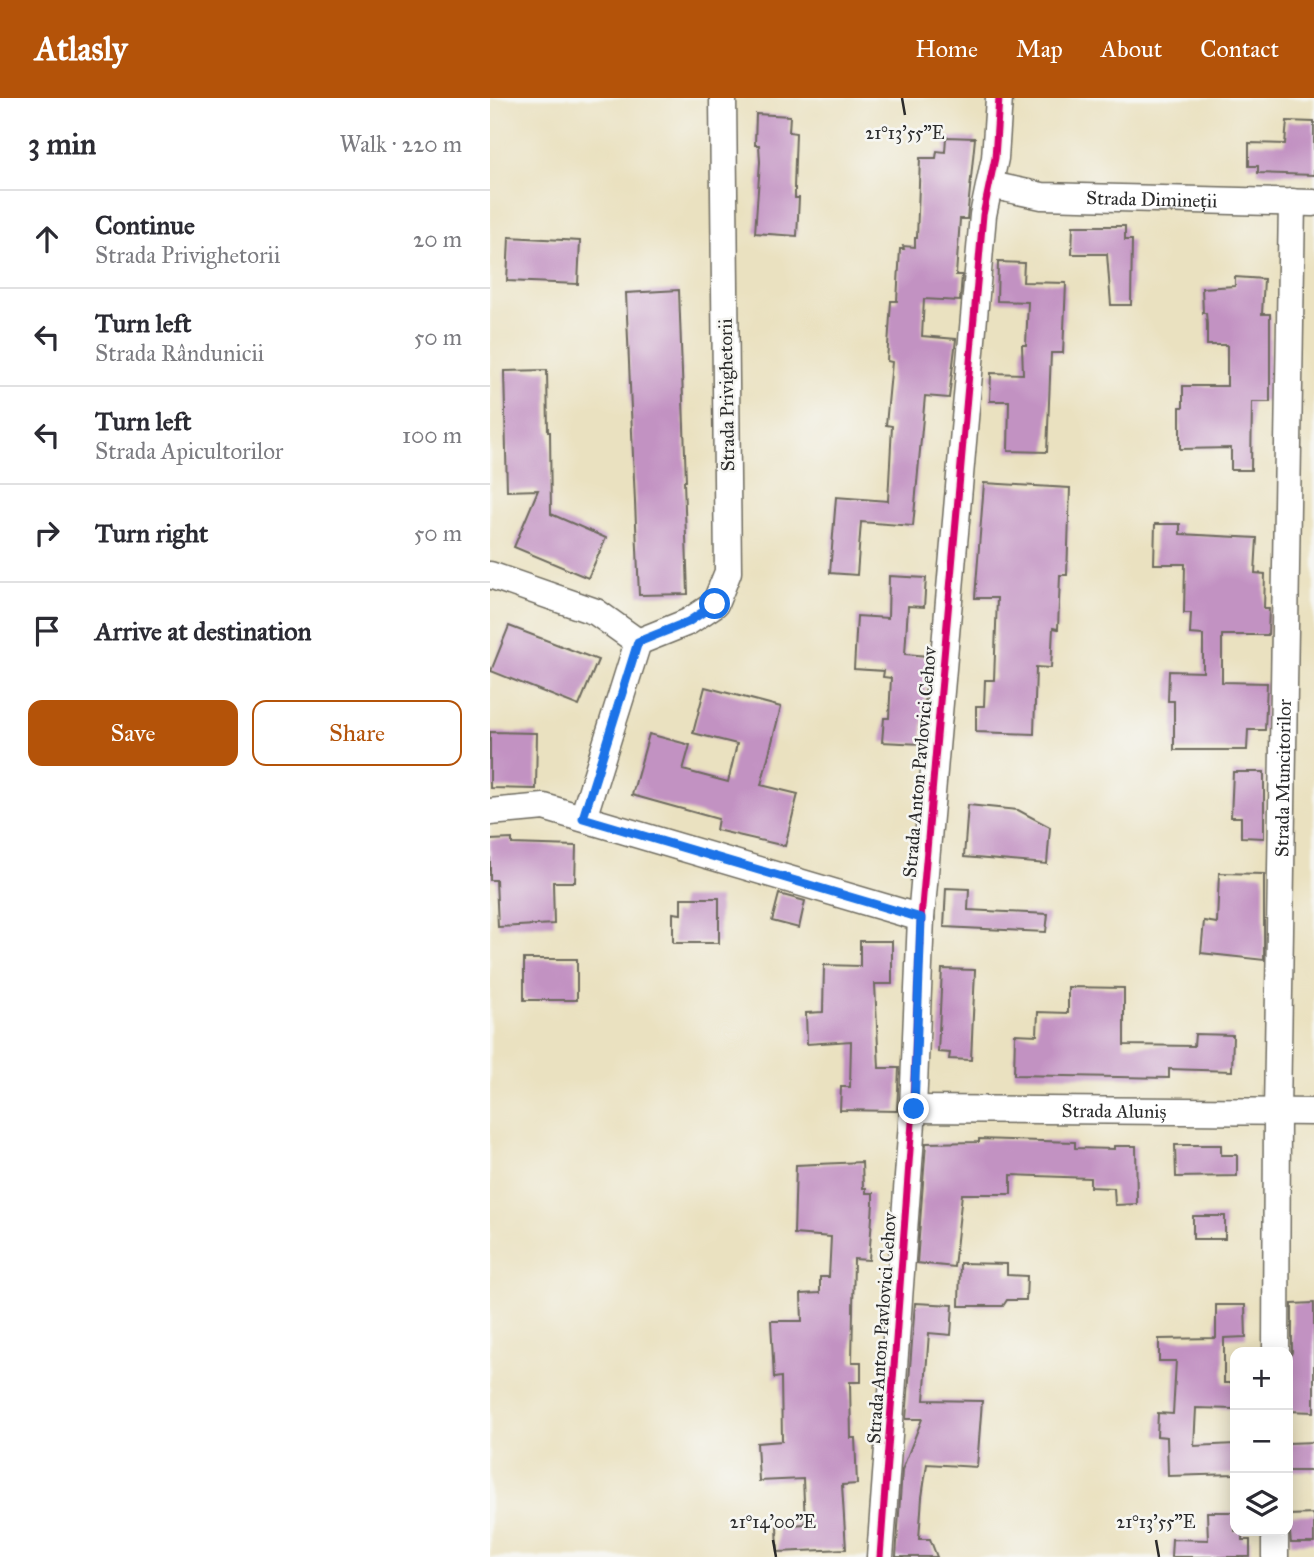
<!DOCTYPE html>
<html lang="en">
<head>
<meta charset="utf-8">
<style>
  :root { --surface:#fff; --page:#f2f2f3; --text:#2b2b33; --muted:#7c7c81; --line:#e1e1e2; --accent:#b45309 }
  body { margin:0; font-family:"IM FELL Great Primer",serif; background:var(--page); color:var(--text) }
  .controls { position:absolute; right:21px; bottom:21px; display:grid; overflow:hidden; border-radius:14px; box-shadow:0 4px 18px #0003 }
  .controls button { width:63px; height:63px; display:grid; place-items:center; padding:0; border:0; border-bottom:2px solid var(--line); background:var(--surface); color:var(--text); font:35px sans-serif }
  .stop { position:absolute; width:21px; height:21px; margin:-16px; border:5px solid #1a73e8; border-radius:50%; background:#fff }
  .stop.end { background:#1a73e8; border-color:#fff; box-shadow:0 2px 7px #0008 }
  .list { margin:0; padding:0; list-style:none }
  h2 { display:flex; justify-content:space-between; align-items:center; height:91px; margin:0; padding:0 28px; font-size:30px }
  h2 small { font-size:23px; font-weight:400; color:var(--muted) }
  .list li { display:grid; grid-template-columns:46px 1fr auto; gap:21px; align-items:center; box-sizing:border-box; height:98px; padding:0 28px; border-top:2px solid var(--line) }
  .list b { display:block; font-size:26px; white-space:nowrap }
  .list p { margin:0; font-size:23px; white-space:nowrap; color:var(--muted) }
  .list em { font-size:23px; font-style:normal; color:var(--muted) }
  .actions { display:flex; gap:14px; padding:21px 28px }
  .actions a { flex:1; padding:16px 0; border:2px solid var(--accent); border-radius:14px; text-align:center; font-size:24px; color:var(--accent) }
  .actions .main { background:var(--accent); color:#fff }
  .icon { flex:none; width:38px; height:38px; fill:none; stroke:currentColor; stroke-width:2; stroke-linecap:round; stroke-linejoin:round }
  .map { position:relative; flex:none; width:824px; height:1459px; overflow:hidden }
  header { display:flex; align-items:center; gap:42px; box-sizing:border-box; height:98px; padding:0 35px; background:var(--accent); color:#fff }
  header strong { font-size:33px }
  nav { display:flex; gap:38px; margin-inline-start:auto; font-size:24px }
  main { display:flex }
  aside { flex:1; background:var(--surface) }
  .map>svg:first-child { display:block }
</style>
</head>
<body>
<header>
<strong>Atlasly</strong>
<nav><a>Home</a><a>Map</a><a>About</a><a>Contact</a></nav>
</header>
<main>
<aside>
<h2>3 min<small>Walk · 220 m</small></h2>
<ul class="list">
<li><svg class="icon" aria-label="ahead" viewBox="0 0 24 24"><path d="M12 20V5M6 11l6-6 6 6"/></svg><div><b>Continue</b><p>Strada Privighetorii</p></div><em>20 m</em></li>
<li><svg class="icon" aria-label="left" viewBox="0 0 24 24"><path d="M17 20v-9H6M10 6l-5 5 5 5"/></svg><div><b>Turn left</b><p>Strada Rândunicii</p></div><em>50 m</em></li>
<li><svg class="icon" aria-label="left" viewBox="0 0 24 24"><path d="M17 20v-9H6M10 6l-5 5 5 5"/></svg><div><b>Turn left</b><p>Strada Apicultorilor</p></div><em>100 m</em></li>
<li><svg class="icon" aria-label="right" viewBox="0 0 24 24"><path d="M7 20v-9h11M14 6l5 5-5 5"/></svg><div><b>Turn right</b></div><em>50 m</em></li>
<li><svg class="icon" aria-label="arrive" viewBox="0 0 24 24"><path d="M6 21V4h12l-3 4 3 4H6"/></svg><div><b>Arrive at destination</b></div></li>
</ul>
<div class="actions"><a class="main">Save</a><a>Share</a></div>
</aside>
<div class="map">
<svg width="824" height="1459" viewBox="0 0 824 1459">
  <rect width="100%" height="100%" fill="#f6f6f2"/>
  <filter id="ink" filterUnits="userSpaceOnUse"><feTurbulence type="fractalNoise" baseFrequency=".0143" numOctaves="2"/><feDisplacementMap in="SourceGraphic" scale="14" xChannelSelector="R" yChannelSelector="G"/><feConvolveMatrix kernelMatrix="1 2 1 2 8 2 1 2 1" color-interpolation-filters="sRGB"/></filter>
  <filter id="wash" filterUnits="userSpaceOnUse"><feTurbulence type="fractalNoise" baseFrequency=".00686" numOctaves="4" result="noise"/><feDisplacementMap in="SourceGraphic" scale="28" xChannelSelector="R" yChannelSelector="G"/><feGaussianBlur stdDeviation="1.57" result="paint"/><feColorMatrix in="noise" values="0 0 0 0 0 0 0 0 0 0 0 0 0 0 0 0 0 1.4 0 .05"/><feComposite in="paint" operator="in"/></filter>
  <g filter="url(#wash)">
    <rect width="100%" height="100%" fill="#eae1c0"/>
    <g id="blocks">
      <g fill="#c292c2">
        <path d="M266,16L300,18L299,34L306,35L304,90H305V100H309L307,138L265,135L270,64L269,47H265Z"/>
        <path d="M797,23L824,24V77L768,75V68H759V45L795,46Z"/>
        <path d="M456,39L485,40L477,121H470L466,177H472L470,203L434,201L432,238L466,241L459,300L435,298L423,428L371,424L367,477L340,475L346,399L398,403L402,328L396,327L402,264L397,263L401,203H407L410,151H414L413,148L425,149V140H427L430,60H446L447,53L455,54Z"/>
        <path d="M583,128H635V142H642L641,207H621L617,156H582Z"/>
        <path d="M19,139L90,143L88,186L17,183Z"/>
        <path d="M508,164L534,165L533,184L576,185L573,255H561L557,354L518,353L519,303H500L501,275L533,276L532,247H536L538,204L507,203Z"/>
        <path d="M745,179L774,181L772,216H780V304H762L761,372H741V350L690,351V309H693V288H737V247H717V226L716,215H713L712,190L745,188Z"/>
        <path d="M189,192L196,383H194L198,496L149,497L136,195Z"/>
        <path d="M57,272L58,334H60L61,416L116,440L98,480L24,449L48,392L17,393L14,273Z"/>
        <path d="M494,385L580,390L577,477H570L568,531L563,530L561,570L546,569L544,636L486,634V608H494L495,582H504L507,500H485Z"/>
        <path d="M665,426H690V436L767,440L765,475L775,476L774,510H779L778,537H732V584L777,585L775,632H758L757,652H684V603H678L679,573L713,574V537L700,536L701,515H694L695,466H664Z"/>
        <path d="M399,478L436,480L434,509L418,508L415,556L438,558L431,646L392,644L394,620H399L401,580L393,579L394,573L364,571L367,518L398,520Z"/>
        <path d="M19,528L108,562L89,608L1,573Z"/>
        <path d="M215,589L291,609L271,687L308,696L295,748L226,732L228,721L142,697L159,636L200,647L193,672L238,684L247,646L203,635Z"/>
        <path d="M0,634L47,635L46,691L0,690Z"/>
        <path d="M743,674H774V740L751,739V719H741Z"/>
        <path d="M478,707L528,712L560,729L557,766L474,759Z"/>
        <path d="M22,741V746L86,748L85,784H63L64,826L8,829L6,782H0V742Z"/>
        <path d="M729,775L774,776V862L711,855L714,823L727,825Z"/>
        <path d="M456,790L479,791L478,812L558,816L556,834L454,829Z"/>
        <path d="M289,796L315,803L309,830L282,823Z"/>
        <path d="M191,800H229V845H183V815L191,816Z"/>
        <path d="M370,843H402V886H385L389,970H409L407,1013L350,1012L351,989H360L361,943L317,946L316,915L333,914L334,867L370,868Z"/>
        <rect x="34" y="861" width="53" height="41"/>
        <path d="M452,871L485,872L481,962L459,961L460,955L448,954Z"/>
        <path d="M578,889L634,890V947L704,948L705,936L743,937L742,973L679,971V980L524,977L525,936L547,937L548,914L578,915Z"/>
        <path d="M489,1041L585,1044V1050L624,1051V1048H646L647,1106L625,1107L624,1090L600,1089V1080L521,1077V1096H472L464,1169L427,1165L436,1045L489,1044Z"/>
        <path d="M685,1047H731V1057H747V1078L686,1079Z"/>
        <path d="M372,1064L373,1090H376V1095H383V1105L379,1162L364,1161L362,1264H371V1284H360L361,1340H365L367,1386L352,1387L356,1451L288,1454L287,1428L315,1426L313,1381L269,1383L267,1345L292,1343L291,1279L284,1280L281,1223H312L311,1196L330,1195V1179H339L341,1139L304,1136L306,1067Z"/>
        <rect x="703" y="1118" width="32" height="23"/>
        <path d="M470,1165L517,1166V1177L537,1178L536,1202H517L513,1208H469Z"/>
        <path d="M425,1205L463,1207L461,1237L439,1235L434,1302L492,1303L487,1369L437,1366L432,1399L429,1441H440L447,1459H406L412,1372L432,1321H416Z"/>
        <path d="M824,1205V1314L798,1313V1264L802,1254V1206Z"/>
        <path d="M726,1207H755L756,1239L734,1240V1285H745V1311L706,1310L704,1348L745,1346V1376L678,1378L677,1339L667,1338L668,1315L683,1316L686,1263H669V1241L726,1240Z"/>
        <path d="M824,1344V1373H798V1345Z"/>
        <path d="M717,1414H745V1433H753V1442H760V1459H681L682,1441L718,1442Z"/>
        <path d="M824,1416V1445H801L798,1417Z"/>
      </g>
    </g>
  </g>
  <g filter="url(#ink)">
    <use href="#blocks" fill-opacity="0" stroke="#6e6b5f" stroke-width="2"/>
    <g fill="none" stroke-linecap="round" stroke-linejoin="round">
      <defs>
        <g id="minor">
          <path id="s1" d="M500,87L552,98L824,105"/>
          <path d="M0,477L106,514L148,544L93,720"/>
          <path d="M148,544L198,524L225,506L238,474L233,0"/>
          <path d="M0,714L54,709L431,820"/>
          <path id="s2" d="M423,1011L824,1014"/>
          <path id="s3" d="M786,1254L787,1014L802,104"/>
          <path d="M390,1459L423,1011L431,820L493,117L505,60L509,0"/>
          <path d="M785,1459V1433"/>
        </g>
      </defs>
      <use href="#minor" stroke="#6e6b5f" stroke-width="29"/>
      <use href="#minor" stroke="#fff" stroke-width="26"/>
      <defs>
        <path id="cycleway" d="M390,1459L423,1011L431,820L493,117L505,60L509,0"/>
      </defs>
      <use href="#cycleway" stroke="#f6f6f2" stroke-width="11"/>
      <use href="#cycleway" stroke="#d6006c" stroke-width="7"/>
    </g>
  </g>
  <g fill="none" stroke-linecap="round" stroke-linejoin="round" filter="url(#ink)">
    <path stroke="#1a73e8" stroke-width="9" d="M225,506L198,524L148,544L93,720L431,820L424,1011"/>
  </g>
  <path fill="none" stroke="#2b2b2b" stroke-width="2.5" d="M412,0L415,17M283,1442L286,1459M666,1442L669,1459"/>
  <g text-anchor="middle" stroke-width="5" stroke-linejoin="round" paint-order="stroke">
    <g font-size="19" fill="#2b2b2b" stroke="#f6f6f2">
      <text dy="7" stroke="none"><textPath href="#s1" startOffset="163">Strada Dimineții</textPath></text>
      <text transform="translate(236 297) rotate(-91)" y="7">Strada Privighetorii</text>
      <text transform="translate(429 664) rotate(-85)" y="7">Strada Anton Pavlovici Cehov</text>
      <text dy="7" stroke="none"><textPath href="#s3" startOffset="574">Strada Muncitorilor</textPath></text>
      <text dy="7" stroke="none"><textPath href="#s2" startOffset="201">Strada Aluniș</textPath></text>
      <text transform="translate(391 1230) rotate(-86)" y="7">Strada Anton Pavlovici Cehov</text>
    </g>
  </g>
  <g font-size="18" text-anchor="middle" fill="#2b2b2b" stroke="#f6f6f2" stroke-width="5" stroke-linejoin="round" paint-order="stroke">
    <text x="415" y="41">21°13'55"E</text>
    <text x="283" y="1430">21°14'00"E</text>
    <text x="666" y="1430">21°13'55"E</text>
  </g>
</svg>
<div class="controls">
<button>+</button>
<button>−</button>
<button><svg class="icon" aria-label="layers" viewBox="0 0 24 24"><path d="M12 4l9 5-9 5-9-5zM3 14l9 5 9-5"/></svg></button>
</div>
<div class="stop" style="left:225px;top:506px"></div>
<div class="stop end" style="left:424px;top:1011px"></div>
</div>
</main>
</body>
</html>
